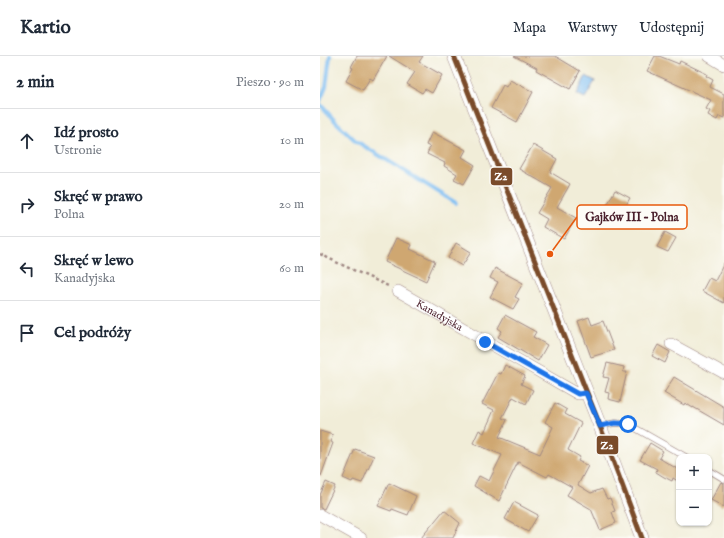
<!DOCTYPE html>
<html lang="pl">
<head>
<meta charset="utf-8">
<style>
  :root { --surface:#fff; --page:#f6f6f7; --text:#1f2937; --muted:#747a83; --line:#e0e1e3 }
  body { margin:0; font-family:"IM FELL English",serif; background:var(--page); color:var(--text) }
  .controls { position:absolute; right:12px; bottom:12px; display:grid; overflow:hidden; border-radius:8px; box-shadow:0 1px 3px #0004 }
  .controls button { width:36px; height:36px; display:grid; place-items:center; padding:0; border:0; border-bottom:1px solid var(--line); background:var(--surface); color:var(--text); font:20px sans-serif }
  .stop { position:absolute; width:12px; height:12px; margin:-9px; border:3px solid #1a73e8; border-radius:50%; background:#fff }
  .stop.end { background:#1a73e8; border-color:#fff; box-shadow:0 1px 4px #0008 }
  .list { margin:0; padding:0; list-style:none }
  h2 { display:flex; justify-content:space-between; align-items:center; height:52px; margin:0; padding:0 16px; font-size:17px }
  h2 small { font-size:13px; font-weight:400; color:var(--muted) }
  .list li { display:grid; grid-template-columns:26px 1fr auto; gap:12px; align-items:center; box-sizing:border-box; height:64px; padding:0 16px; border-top:1px solid var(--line) }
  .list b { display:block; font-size:15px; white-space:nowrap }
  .list p { margin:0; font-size:13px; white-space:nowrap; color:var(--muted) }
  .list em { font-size:13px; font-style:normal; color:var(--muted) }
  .icon { flex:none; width:22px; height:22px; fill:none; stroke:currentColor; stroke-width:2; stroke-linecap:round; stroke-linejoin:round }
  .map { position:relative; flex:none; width:404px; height:482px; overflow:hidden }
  header { display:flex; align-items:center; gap:24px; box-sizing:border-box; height:56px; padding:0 20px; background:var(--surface); border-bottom:1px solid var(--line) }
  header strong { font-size:19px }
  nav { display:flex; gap:22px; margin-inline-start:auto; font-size:14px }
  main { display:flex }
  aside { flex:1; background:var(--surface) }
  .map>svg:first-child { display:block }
</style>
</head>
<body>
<header>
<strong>Kartio</strong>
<nav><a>Mapa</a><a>Warstwy</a><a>Udostępnij</a></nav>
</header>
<main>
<aside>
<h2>2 min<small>Pieszo · 90 m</small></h2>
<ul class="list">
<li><svg class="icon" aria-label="ahead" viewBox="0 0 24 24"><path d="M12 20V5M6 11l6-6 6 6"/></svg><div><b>Idź prosto</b><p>Ustronie</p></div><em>10 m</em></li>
<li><svg class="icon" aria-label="right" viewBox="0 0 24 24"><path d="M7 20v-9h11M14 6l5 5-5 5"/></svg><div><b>Skręć w prawo</b><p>Polna</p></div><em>20 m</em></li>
<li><svg class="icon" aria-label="left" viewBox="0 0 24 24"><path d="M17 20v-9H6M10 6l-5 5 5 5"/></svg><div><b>Skręć w lewo</b><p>Kanadyjska</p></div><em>60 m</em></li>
<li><svg class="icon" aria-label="arrive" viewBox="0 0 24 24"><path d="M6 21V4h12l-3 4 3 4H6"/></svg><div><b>Cel podróży</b></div></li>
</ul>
</aside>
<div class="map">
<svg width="404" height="482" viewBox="0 0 404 482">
  <rect width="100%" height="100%" fill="#fdfcf7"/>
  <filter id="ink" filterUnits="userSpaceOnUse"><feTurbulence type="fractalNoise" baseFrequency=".025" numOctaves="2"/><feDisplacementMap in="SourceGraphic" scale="8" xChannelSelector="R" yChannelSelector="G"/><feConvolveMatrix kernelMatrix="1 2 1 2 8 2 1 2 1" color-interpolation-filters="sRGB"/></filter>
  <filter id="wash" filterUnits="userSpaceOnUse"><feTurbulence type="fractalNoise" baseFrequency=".012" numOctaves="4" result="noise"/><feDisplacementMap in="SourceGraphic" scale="16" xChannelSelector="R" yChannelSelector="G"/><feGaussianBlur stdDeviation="0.9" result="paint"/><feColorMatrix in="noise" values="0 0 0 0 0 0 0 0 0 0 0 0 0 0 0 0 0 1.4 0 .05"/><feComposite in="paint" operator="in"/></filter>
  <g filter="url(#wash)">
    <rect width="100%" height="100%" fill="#f1edd8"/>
    <path fill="#7dbdf2" stroke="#646e8e" d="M266,20L275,25L265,42L257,38Z"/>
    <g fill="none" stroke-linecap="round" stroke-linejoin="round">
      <g stroke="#7dbdf2" stroke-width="4">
        <path d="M0,45L6,31L10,0"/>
        <path d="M0,48L16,66L36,85L136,147"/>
      </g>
    </g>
    <g id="blocks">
      <g fill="#cfa771">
        <path d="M37,0H67L53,24L50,22L43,34L26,25L33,12L31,11Z"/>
        <path d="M69,0H103L99,6L122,19L112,37L105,33L102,37L87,28L95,16Z"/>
        <path d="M194,0H235L260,15L250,33L216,14L217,12Z"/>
        <path d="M335,0H339L359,8L360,5L387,18L386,20L393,24L390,31L404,38V62L399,60L397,64L388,59L390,55L386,53L391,44L327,15Z"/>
        <path d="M190,24L213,36L197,66L171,52L183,29L186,31Z"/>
        <path d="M112,76L146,94L142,101L155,109L144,128L134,123L137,118L124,110L125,107L107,98L110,91L106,89Z"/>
        <path d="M213,89L237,103L230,116L250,128L237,151L256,162L244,183L223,171L227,163L217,157L232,132L199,113Z"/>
        <path d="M295,134L310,142L298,163L284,155Z"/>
        <path d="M345,176L356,182L348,196L337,191Z"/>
        <path d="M76,182L92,189L90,193L115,205L106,225L65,206Z"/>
        <path d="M136,187L151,196L142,210L128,202Z"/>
        <path d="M404,207V247L382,235L389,222L395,225Z"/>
        <path d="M175,212L203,227L195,241L199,243L193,253L170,241L178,226L170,222Z"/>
        <path d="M185,259L216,276L213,281L227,289L218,305L178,281L182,275L178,272Z"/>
        <path d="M269,261L272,269L283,265L294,294L271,301L258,265Z"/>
        <path d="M338,289L350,296L345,307L332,300Z"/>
        <path d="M287,307L304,311L303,316H307L300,346L288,343L289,337L285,336L289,322L283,321Z"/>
        <path d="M185,309L205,320L201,328L213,334L206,348L193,341L182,362L187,364L179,381L220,398L233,371L225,366L235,347L247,354L245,358L261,367L248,394L260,401L258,405L268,410L258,429L271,437L282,433L287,443L290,442L295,455L292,456L296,467L280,474L271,453L247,439L252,431L229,418L227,421L198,406L179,445L154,430L159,420L169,425L182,399L153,387L159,374L164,377L174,354L162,348L178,317L181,318Z"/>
        <path d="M354,321L404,351V369L373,351V352L365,347L364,349L344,337Z"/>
        <path d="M0,375L13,379L10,386L13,387L1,420H0Z"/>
        <path d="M330,387L343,395L339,402L359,414V426L353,422L352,425L344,421L336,416L337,413L320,404Z"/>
        <path d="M35,393L54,400L42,427L33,424L32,426L23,422Z"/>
        <path d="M6,426L15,430L4,453L0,452V439Z"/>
        <path d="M401,426L404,427V451L391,444Z"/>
        <path d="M69,427L96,440L88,459L72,453L71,455L58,450Z"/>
        <path d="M194,446L218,459L208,476L185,463Z"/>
        <path d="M124,454L140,467L133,482H101Z"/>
      </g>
    </g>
  </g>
  <g filter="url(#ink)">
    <use href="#blocks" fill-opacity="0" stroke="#9e8682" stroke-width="1"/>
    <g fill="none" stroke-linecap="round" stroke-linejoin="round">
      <defs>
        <g id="service">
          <path d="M280,370L295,367L308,368L366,401"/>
          <path d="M389,414L404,423"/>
        </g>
        <g id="minor">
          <path d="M389,0L404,9"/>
          <path id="s1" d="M78,235L258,338L266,337"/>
          <path d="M351,288L404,317"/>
          <path d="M0,459L41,482"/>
        </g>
        <path id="tertiary" d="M134,0L280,370L322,482"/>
      </defs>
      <use href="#service" stroke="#9e8682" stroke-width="7"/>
      <use href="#minor" stroke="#9e8682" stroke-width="12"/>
      <use href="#tertiary" stroke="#9e8682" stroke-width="14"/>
      <path stroke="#9e8682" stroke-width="2.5" stroke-dasharray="3 3" stroke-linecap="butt" d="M0,198L18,207L68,230"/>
      <use href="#service" stroke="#fff" stroke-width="5.5"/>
      <use href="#minor" stroke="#fff" stroke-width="11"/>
      <use href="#tertiary" stroke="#fff" stroke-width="13"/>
      <defs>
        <path id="bus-1" d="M134,0L280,370L322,482"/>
      </defs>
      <use href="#bus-1" stroke="#fdfcf7" stroke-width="8"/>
      <use href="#bus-1" stroke="#7a4b2a" stroke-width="5"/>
    </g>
  </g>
  <g fill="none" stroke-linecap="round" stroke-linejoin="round" filter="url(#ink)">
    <path stroke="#1a73e8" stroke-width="5" d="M165,286L258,338L266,337L280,370L295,367L308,368"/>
  </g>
  <g text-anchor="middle" stroke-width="3" stroke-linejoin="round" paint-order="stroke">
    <g font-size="11" fill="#4a1f2b" stroke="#fdfcf7">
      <text dy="4" stroke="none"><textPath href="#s1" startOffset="48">Kanadyjska</textPath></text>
    </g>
  </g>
  <path fill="none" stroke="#e8590c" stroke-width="1.5" d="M230 198L257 161"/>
  <circle fill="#e8590c" stroke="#fdfcf7" stroke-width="1.5" cx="230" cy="198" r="4"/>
  <rect fill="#fdfcf7" stroke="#e8590c" stroke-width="1.5" x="257" y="149" width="110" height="24" rx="4"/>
  <g font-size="12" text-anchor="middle" font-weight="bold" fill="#4a1f2b">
    <text x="312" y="165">Gajków III – Polna</text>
  </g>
  <g stroke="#fdfcf7" stroke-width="1.5">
    <rect x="170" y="111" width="23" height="19" rx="4" fill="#7a4b2a"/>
    <rect x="276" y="379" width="23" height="20" rx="4" fill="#7a4b2a"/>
  </g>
  <g font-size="11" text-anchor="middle" font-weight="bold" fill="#fff">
    <text x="181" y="124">Z2</text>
    <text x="287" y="393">Z2</text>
  </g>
</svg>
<div class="controls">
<button>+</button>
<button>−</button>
</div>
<div class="stop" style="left:308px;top:368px"></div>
<div class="stop end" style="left:165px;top:286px"></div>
</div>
</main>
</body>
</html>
